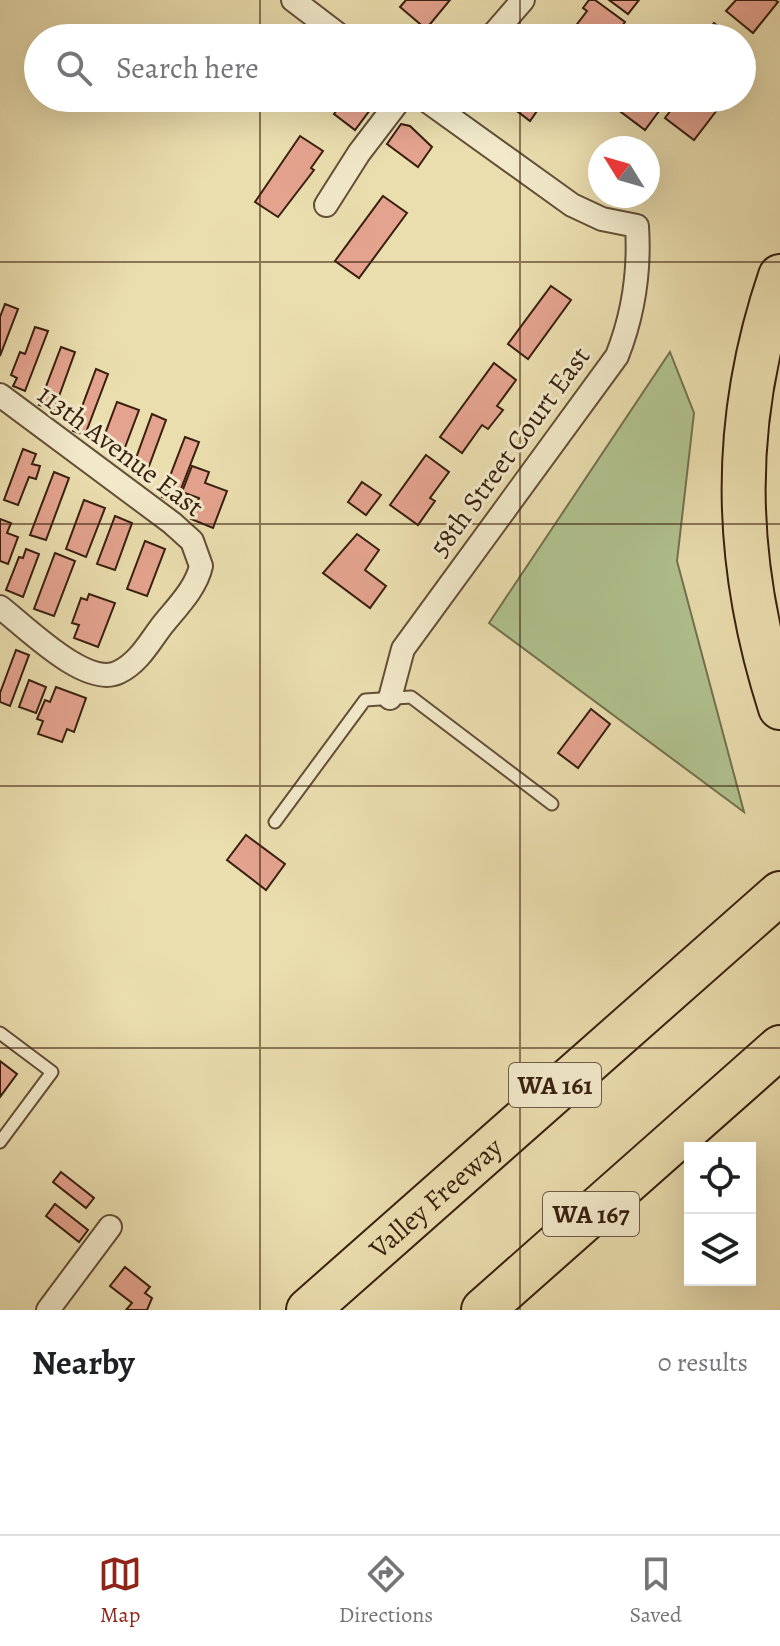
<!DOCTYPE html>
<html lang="en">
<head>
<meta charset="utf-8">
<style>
  :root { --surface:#fff; --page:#f2f2f2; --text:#202124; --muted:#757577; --line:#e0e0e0; --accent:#8f2418 }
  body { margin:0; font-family:Alegreya,serif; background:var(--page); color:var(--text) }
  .controls { position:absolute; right:24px; bottom:24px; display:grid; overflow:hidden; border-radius:0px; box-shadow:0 8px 32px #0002 }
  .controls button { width:72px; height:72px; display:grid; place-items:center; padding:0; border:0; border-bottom:2px solid var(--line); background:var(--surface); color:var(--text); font:40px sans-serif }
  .compass { position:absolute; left:588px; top:136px; width:72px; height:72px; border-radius:50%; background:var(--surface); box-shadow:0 8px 32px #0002; rotate:307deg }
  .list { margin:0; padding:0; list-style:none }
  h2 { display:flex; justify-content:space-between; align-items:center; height:104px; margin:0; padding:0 32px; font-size:34px }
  h2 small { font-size:26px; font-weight:400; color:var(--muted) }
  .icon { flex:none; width:44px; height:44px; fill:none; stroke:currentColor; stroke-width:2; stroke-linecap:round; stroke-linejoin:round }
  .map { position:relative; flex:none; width:780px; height:1310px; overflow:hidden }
  .search { position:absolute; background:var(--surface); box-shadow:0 8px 32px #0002; left:24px; right:24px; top:24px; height:88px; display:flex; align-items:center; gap:20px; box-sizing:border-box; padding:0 28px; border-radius:44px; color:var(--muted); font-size:30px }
  .sheet { height:224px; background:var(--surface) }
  nav { display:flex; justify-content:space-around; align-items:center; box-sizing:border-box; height:112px; border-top:2px solid var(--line); background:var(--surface); font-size:22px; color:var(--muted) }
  nav a { display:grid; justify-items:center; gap:4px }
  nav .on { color:var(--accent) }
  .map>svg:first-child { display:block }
</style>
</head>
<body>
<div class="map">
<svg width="780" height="1310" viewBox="0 0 780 1310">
  <rect width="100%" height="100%" fill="#eaddae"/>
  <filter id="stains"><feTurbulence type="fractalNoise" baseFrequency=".0025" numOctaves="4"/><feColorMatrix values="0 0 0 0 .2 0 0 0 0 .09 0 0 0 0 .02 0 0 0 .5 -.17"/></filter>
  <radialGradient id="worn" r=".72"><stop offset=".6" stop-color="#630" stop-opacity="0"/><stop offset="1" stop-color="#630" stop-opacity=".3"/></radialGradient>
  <path fill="#b0c28f" stroke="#74704f" stroke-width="2" d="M670,352L694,413L677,561L744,812L489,623Z"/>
  <g fill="#e4a38e" stroke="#381f0f" stroke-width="2">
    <path d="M406,0H450L426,29L400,7Z"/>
    <path d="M589,0H595L625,22L613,38H579L571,32L587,11L583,8Z"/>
    <path d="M609,0H639L628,14Z"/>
    <path d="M736,0H775L778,2L753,33L726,11Z"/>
    <path d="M714,23L734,38H703Z"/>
    <path d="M346,98H363L373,106L355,130L334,114Z"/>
    <path d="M500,98H546L530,121Z"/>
    <path d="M619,98H659L665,103L645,130L613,106Z"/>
    <path d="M680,98H701L717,110L694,140L665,118Z"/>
    <path d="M401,124L410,126L432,147L418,167L387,144Z"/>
    <path d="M300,136L323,151L311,168L314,170L278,217L255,202Z"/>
    <path d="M383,196L407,213L359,278L335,261Z"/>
    <path d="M551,286L571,300L528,359L508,344Z"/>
    <path d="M5,304L18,309L0,356V317Z"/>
    <path d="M35,327L48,331L25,391L13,386L17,378L11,375L20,352L25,354Z"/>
    <path d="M61,347L75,352L54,410L39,405Z"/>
    <path d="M494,363L516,380L497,406L503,410L488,429L482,425L462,453L440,437Z"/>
    <path d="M96,369L108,374L85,435L73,431Z"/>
    <path d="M117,402L139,410L124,450L102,442Z"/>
    <path d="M152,414L166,420L145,477L131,472Z"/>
    <path d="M185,437L199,442L176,502L162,497Z"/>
    <path d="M23,449L36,454L32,464L40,466L36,479L29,477L18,505L4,500Z"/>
    <path d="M426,455L449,472L430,498L435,501L418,525L390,505Z"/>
    <path d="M192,466L209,472L205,483L227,491L213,528L191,519L199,498L182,492Z"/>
    <path d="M54,472L69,478L46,540L30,535Z"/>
    <path d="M362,482L381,495L366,515L348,502Z"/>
    <path d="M84,500L105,508L86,557L66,549Z"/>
    <path d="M115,516L132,523L115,570L97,564Z"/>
    <path d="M0,519L11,523L7,533L18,537L8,564L0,561Z"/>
    <path d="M357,534L379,550L365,570L386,586L370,608L323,573Z"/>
    <path d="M145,541L165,549L147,596L127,589Z"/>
    <path d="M26,549L39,554L23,597L6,590L19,557L23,558Z"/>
    <path d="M55,553L75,561L54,616L34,609Z"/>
    <path d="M89,594L115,603L98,647L74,638L79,625L72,623L81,598L87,600Z"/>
    <path d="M16,650L29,655L10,706L0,702V693Z"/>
    <path d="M29,680L46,687L36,713L19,707Z"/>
    <path d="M56,687L86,698L74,732L67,729L62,742L38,734L43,721L37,719L45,700L50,702Z"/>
    <path d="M591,709L610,724L578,768L558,753Z"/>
    <path d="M246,835L285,864L266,890L227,860Z"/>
    <path d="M0,1061L17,1074L0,1097Z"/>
    <path d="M61,1172L94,1198L86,1208L53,1182Z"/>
    <path d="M55,1204L88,1230L79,1242L46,1216Z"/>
    <path d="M125,1267L150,1287L145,1293L152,1298L147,1310H126L132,1303L110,1286Z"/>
  </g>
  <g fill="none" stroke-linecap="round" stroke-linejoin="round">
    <defs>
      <g id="lane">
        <path d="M275,822L365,700L411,697L552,804"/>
        <path d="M0,1033L52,1072L0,1142"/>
      </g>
      <g id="street">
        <path d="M293,0L343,38"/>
        <path d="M490,38L523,0"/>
        <path d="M326,205L359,153L401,98"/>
        <path d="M0,395L172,523L192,541L201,566C196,589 175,609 161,627C149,643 138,663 119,672C87,689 26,627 0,607"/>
        <path d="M390,698L403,649L617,356C634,313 640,272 637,226L602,219L572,205L423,98"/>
        <path d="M48,1310L110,1227"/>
      </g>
      <g id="highway">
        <path d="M780,276C730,423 733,561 780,708"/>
        <path id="s1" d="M308,1310L780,893"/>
        <path d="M483,1310L780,1047"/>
      </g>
    </defs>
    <use href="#lane" stroke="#644e37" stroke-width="15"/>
    <use href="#street" stroke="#644e37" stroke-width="26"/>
    <use href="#highway" stroke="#381f0f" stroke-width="46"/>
    <use href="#lane" stroke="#f1e9ca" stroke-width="11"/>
    <use href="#street" stroke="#f1e9ca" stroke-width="22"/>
    <use href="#highway" stroke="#eaddae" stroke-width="42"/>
  </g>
  <path fill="none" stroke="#381f0f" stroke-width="2" stroke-opacity="0.55" d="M260,0V38M520,0V38M260,98V1310M520,98V1310M0,262H780M0,524H780M0,786H780M0,1048H780"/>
  <g text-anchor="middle" stroke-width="6" stroke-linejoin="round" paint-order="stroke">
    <g fill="#f1e9ca" stroke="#705c47" stroke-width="2">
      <rect x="509" y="1063" width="92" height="44" rx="6"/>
      <rect x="543" y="1192" width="96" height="44" rx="6"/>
    </g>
    <g font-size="26" font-weight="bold" fill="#381f0f">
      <text x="555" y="1094">WA 161</text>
      <text x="591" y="1223">WA 167</text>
    </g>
    <g font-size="28" fill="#381f0f" stroke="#f1e9ca">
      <text transform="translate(121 450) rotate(37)" y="10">113th Avenue East</text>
      <text transform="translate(509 451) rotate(-54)" y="10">58th Street Court East</text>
      <text dy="10" stroke="none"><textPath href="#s1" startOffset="170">Valley Freeway</textPath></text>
    </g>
  </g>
  <rect width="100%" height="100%" filter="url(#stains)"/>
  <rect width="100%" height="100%" fill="url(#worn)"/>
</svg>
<div class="controls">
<button><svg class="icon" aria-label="locate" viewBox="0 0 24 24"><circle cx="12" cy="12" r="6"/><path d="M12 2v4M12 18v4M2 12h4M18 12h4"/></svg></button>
<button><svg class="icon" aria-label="layers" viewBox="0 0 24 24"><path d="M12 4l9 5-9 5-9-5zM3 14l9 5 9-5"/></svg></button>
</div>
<svg class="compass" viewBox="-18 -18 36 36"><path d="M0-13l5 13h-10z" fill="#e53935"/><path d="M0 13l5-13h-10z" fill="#757577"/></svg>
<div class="search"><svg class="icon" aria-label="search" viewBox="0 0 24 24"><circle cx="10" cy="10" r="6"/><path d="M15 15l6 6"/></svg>Search here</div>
</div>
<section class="sheet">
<h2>Nearby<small>0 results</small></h2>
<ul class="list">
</ul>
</section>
<nav>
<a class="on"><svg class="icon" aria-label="map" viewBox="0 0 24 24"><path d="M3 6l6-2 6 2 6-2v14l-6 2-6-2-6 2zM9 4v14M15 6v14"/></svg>Map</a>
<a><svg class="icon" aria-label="directions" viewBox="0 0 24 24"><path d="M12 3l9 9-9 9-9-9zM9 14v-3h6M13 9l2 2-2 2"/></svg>Directions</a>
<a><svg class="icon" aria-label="saved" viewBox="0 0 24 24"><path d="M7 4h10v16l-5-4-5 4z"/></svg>Saved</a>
</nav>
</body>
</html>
